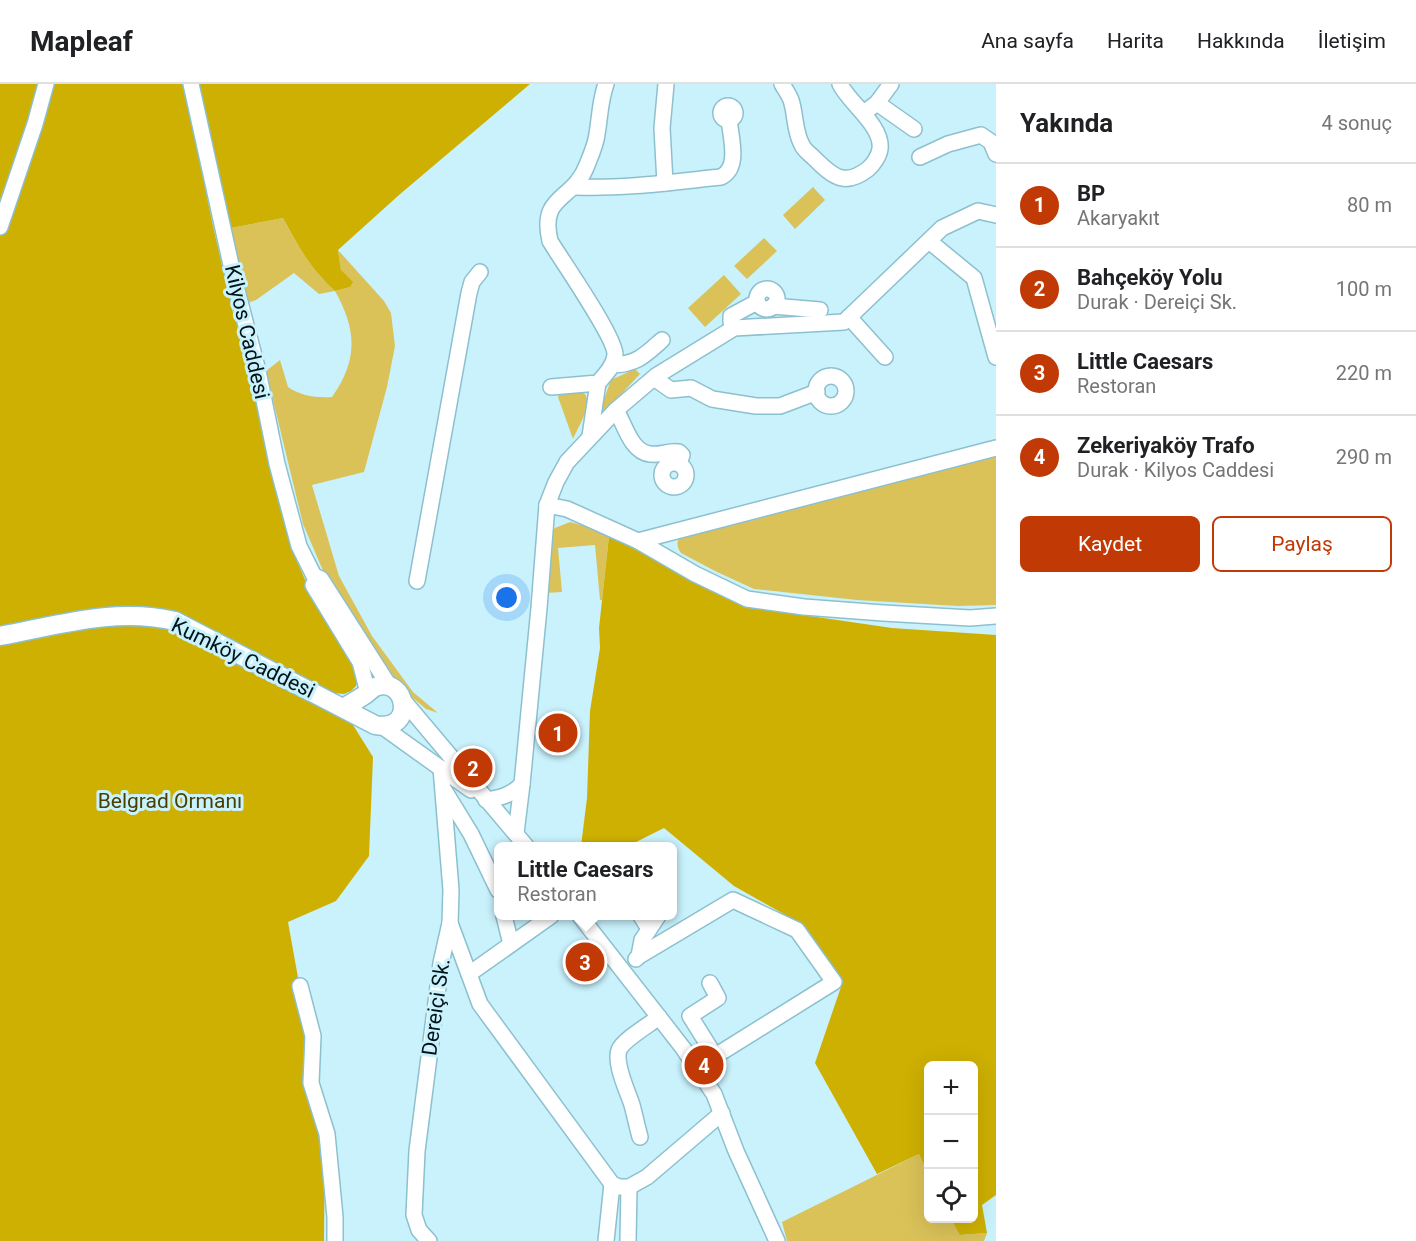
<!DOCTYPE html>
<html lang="tr">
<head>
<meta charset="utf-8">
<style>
  :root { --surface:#fff; --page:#f6f6f6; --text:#202124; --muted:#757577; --line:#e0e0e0; --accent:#c13905 }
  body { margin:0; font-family:Roboto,sans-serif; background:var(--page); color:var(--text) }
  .controls { position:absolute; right:18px; bottom:18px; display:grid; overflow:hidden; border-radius:9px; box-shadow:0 6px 24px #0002 }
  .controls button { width:54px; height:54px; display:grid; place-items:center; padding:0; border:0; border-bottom:2px solid var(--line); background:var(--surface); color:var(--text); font:30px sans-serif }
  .you { position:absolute; left:507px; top:514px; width:21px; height:21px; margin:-15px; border:4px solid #fff; border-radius:50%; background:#1a73e8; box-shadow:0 0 0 9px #1a73e833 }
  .badge { display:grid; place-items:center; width:39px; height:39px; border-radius:50%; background:var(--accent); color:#fff; font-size:20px; font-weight:700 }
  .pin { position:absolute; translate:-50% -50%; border:3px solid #fff; box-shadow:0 2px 6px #0006 }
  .popup { position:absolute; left:494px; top:758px; width:183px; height:78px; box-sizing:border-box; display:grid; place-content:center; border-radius:9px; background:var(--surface); filter:drop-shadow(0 2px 4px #0005); font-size:20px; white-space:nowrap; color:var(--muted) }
  .popup b { font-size:22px; color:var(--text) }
  .popup::after { content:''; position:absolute; left:50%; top:100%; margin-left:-12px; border:12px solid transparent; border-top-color:var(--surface) }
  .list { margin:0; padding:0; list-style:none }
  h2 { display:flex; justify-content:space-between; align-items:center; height:78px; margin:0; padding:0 24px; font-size:26px }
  h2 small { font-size:20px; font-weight:400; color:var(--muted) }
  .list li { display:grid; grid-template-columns:39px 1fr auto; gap:18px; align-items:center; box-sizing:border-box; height:84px; padding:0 24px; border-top:2px solid var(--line) }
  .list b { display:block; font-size:22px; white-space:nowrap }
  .list p { margin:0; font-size:20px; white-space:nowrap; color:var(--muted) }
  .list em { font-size:20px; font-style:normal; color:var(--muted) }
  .actions { display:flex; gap:12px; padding:18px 24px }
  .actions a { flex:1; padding:14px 0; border:2px solid var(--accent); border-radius:9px; text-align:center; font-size:21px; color:var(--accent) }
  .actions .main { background:var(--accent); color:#fff }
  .icon { flex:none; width:33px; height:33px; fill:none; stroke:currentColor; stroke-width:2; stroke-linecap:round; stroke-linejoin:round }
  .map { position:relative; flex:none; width:996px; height:1157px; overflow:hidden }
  header { display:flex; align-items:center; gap:36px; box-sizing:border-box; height:84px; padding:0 30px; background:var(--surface); border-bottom:2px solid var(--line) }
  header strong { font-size:28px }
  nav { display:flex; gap:33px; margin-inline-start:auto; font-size:21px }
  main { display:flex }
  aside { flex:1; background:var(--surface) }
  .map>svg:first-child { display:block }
</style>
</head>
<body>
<header>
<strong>Mapleaf</strong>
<nav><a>Ana sayfa</a><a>Harita</a><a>Hakkında</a><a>İletişim</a></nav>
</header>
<main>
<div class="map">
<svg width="996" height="1157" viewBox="0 0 996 1157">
  <rect width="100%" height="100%" fill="#c9f2fd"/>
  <g fill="#dac259">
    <path d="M813,103L825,116L795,145L783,131Z"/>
    <path d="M283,134C299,164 310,184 335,207L350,203L341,186L338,166L384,217L391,229L395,262L387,303L364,388L312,401L339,492L372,552L413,608L438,629L426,625L406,608L381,576L324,489L303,440L266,287L280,276L288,303C301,312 316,314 332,313C358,276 357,246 335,207L319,210L294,189L256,216L248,219L231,144Z"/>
    <path d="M764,154L777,167L747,195L734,182Z"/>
    <path d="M724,191L741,210L705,243L688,224Z"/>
    <path d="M635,285L640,290L598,335L600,326L611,296Z"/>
    <path d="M583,308C595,318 578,343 573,355L558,313L559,310Z"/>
    <path d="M996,370V521L958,522L857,516L754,505L715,487L681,469C677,463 676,459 680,452L711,446Z"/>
    <path d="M570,438L592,444L609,452L602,516H600L595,461L558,464L562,508L546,509L551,448L555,444Z"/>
    <path d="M919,1070L928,1090V1134L951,1135L961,1151L987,1149L984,1157H787L782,1138Z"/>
  </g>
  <g fill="#ceb002">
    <path d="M0,0H184L213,142L234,233L248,265L266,366L281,427L291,463L306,498L354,576L358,595L356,602L351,607L344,610L333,609L373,673L369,772L336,817L288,838L325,1043L324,1157H0Z"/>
    <path d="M199,0H530L399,111L338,166L341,186L353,198L350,203L335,207C309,183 300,165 283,134L231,144Z"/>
    <path d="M609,452L748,523L892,544L996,551V1111L982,1121L987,1149L960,1151L951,1135L974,1134V982H928V1090L919,1070L877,1090L815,979L843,897L803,841L734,802L664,744L628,762H581L587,714L590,627L600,564L599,544Z"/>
  </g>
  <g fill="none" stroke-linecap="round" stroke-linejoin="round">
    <defs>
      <g id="minor">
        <path d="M191,0L235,199L258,287L277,380L299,462L314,492"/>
        <path d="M782,0C785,5 789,11 791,16C796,31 794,47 802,61C804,66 810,70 814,74C833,93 845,103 868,85C873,81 879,72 880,65C883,42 849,19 840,0"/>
        <path d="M877,19L914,45"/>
        <circle cx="728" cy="29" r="7"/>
        <path d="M869,25L877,19L891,0"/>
        <path d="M920,73L948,60L981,51L991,58L996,70"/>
        <path d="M665,99L662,44L666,0"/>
        <path d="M575,103C624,105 673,98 721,93C740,84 731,54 729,36"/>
        <path d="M0,143L35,40L46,0"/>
        <path d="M929,157L974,194L996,273"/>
        <circle cx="767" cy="215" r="10"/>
        <path d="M773,222L820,226"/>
        <path d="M849,233L885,273"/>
        <path d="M734,244L731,238V232L757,218"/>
        <path d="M612,281C637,280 644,272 662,256"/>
        <circle cx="831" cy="307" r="15"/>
        <path d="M654,294L671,306L691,304L712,315L756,322H780L817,308"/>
        <path d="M551,303L598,299C605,291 614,282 615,271C616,254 562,177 550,157C539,110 573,118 587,81C591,71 596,60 597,50C600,33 600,16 606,0"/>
        <path d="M616,326C625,341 631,368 650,370C660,372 669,366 679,368L682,371L679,380"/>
        <path d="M590,352L598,299"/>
        <circle cx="674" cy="391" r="12"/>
        <path d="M547,421L567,425L638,457L996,364"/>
        <path d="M638,457L695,490L747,515L804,523L883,529L970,534L996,532"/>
        <path d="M314,492L321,495L390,603"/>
        <path d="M417,497L469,209L472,198L480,188"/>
        <path d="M313,501L360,578L368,609"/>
        <path d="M403,616L526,762"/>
        <path d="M383,643L471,706"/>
        <path d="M444,706L471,750L498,806"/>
        <path d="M486,716C500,714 512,711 522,700"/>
        <path d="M516,749L522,700L539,524L547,421L556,398L567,378L616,326L656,292L734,244L844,238L942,144L978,127L996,131"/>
        <path d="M504,832L511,860"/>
        <path d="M580,832L683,964L714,1010L736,1067L777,1157"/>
        <path d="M641,832L649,845"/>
        <path d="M450,839L480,920L612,1100L619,1103H629L647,1093L722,1029"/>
        <path d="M639,872L733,816L797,846L834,898L696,984"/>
        <path d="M636,875L639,872L642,856L658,832"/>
        <path d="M469,890L551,832"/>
        <path d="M710,899L718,914L690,932L715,972"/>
        <path d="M300,902L313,952L311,999L327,1050L335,1133V1157"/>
        <path d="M640,1053C637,1042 635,1032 632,1021C628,1008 614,980 619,966C623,956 649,941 659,933"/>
        <path d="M429,1157L419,1146L414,1131L417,1067L441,879L450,839L451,806L441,684"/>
        <path d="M606,1157L612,1100"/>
        <path d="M628,1157L629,1103"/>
      </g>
      <path id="major" d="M0,552C59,541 116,523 175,537L375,641C418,649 406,590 375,603C371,605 367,610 363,612C357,616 350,620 343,624"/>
    </defs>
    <use href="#minor" stroke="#8dc0ce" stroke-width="18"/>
    <use href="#major" stroke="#8dc0ce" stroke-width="21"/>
    <use href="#minor" stroke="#fff" stroke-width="15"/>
    <use href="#major" stroke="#fff" stroke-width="18"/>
  </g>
  <g text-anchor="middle" stroke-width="6" stroke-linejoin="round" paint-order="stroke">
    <g font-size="21" fill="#011318" stroke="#c9f2fd">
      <text transform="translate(247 248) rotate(77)" y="7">Kilyos Caddesi</text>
      <text transform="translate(243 574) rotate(26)" y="7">Kumköy Caddesi</text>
      <text transform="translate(436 923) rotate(-82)" y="7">Dereiçi Sk.</text>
    </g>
    <g font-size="21" fill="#4a3e01" stroke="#c9f2fd">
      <text x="170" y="724">Belgrad Ormanı</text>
    </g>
  </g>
</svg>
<div class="controls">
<button>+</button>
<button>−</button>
<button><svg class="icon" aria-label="locate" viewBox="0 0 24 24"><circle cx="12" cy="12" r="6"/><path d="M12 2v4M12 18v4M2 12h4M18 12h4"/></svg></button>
</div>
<div class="you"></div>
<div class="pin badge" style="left:558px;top:649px">1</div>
<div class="pin badge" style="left:473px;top:684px">2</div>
<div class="pin badge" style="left:585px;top:878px">3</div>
<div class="popup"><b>Little Caesars</b>Restoran</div>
<div class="pin badge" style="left:704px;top:981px">4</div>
</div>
<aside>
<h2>Yakında<small>4 sonuç</small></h2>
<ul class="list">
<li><span class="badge">1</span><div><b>BP</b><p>Akaryakıt</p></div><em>80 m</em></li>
<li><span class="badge">2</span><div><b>Bahçeköy Yolu</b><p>Durak · Dereiçi Sk.</p></div><em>100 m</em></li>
<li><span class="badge">3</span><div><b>Little Caesars</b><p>Restoran</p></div><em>220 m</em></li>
<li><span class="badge">4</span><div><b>Zekeriyaköy Trafo</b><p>Durak · Kilyos Caddesi</p></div><em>290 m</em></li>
</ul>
<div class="actions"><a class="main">Kaydet</a><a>Paylaş</a></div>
</aside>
</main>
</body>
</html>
